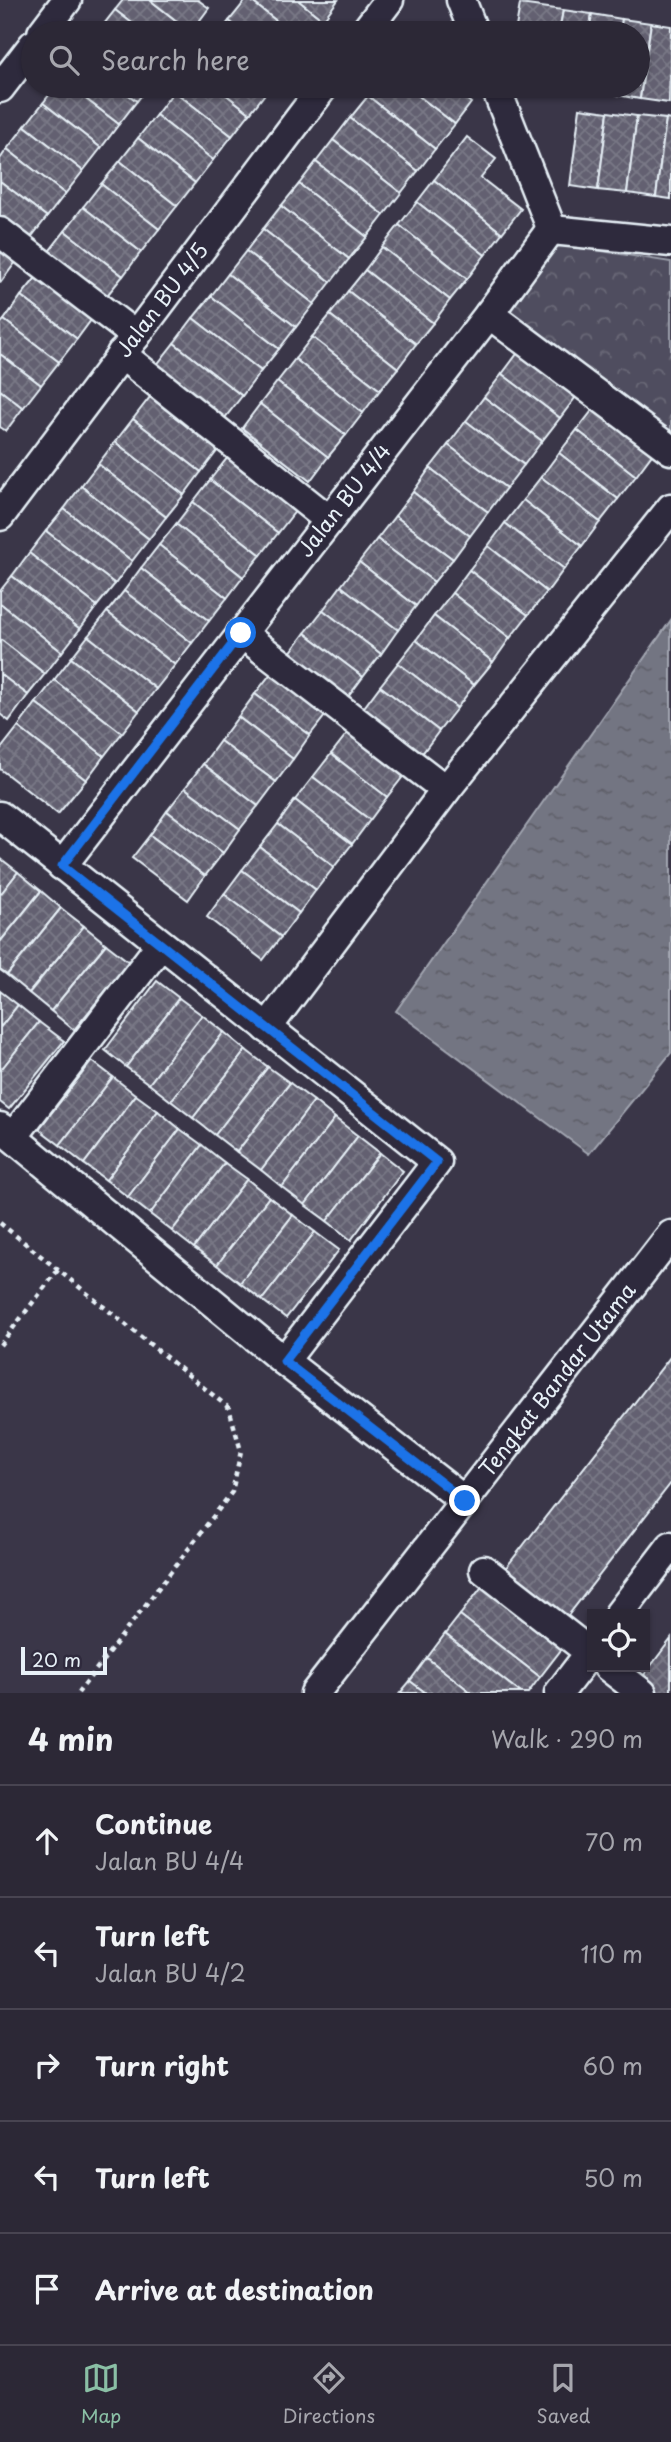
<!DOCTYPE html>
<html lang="en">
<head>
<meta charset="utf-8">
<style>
  :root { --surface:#2c2836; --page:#383442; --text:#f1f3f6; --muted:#a6a6ad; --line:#484451; --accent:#8abfa5 }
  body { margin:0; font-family:"Playpen Sans",sans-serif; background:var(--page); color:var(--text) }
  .controls { position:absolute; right:21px; bottom:21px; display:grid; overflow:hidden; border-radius:0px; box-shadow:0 2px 5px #0004 }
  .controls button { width:63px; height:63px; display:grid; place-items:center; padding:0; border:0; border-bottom:2px solid var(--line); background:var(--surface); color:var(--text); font:35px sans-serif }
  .scale { position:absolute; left:21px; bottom:18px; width:86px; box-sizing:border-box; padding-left:7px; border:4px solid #e8f1f8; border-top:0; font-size:19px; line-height:24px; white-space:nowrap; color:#e8f1f8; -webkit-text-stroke:5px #2f2a3d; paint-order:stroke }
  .stop { position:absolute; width:21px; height:21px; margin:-16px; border:5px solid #1a73e8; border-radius:50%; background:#fff }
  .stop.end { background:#1a73e8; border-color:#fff; box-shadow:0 2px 7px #0008 }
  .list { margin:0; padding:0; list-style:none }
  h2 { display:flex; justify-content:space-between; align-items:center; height:91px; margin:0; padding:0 28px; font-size:30px }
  h2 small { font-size:23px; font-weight:400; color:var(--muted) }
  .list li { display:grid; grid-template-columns:46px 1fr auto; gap:21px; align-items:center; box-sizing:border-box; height:112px; padding:0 28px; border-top:2px solid var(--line) }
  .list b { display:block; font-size:26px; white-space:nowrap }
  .list p { margin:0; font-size:23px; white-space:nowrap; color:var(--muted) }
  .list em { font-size:23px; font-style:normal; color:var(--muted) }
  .icon { flex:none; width:38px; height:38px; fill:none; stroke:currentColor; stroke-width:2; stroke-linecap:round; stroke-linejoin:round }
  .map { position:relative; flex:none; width:671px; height:1693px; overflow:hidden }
  .search { position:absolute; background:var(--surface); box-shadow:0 2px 5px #0004; left:21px; right:21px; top:21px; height:77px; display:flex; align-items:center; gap:18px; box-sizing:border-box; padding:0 24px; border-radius:38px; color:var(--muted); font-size:26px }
  .sheet { height:651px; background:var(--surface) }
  nav { display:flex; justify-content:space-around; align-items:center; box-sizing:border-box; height:98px; border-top:2px solid var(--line); background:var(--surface); font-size:19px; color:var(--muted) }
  nav a { display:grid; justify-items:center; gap:4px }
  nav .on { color:var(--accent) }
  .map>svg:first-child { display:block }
</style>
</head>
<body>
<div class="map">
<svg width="671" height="1693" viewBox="0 0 671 1693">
  <defs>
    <pattern id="forest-crowns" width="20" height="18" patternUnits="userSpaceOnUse" patternTransform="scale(1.75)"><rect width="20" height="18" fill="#504e5f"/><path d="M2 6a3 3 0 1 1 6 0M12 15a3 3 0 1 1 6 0" fill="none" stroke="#696877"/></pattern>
    <pattern id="water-ripples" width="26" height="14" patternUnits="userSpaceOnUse" patternTransform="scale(1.75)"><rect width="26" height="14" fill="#737482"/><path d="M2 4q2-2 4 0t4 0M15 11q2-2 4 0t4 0" fill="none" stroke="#5f6069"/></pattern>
    <pattern id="building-cross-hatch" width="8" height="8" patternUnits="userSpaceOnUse" patternTransform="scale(1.75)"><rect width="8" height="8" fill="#636171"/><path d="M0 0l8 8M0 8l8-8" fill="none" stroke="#797886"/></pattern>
  </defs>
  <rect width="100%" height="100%" fill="#3a3648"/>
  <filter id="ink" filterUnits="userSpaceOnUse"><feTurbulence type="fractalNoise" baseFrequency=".0143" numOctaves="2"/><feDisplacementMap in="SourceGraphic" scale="14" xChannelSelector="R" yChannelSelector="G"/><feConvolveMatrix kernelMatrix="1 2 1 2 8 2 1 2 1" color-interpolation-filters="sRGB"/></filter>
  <g filter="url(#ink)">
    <path fill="url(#forest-crowns)" stroke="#9ca0ac" stroke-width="2" d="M552,243L671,262V442L502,313Z"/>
    <path fill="url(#water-ripples)" stroke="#a2a6b1" stroke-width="2" d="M671,620V1053L589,1154L396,1011Z"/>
    <g fill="url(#building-cross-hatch)" stroke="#e8f1f8" stroke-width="2">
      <path d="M123,0H150L191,32L145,33L115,10Z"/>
      <path d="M150,0H198L209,8L191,32Z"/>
      <path d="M246,0H250L292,33H244L229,21Z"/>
      <path d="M250,0H298L323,20L312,33H292Z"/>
      <path d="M298,0H338L323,20Z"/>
      <path d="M520,4L563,10L559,33H515Z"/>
      <path d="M115,10L145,33H97Z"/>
      <path d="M563,10L592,14L589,33H559Z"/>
      <path d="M592,14L622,19L620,33H589Z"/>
      <path d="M622,19L651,23L640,99L611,94L612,86H638V33H620Z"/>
      <path d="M229,21L244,33H220Z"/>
      <path d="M651,23L671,26L669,103L640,99Z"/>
      <path d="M56,86H69L119,124L101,148L43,103Z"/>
      <path d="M69,86H117L137,101L119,124Z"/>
      <path d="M117,86H149L137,101Z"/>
      <path d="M179,86H215L250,113L232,136L174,91Z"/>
      <path d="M215,86H263L268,90L250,113Z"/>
      <path d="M376,86H406L455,124L435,149L368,96Z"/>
      <path d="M406,86H450L471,103L455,124Z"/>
      <path d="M582,86H612L611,94L581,90Z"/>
      <path d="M174,91L232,136L213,160L156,115Z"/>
      <path d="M368,96L435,149L418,171L350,118Z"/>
      <path d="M43,103L101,148L83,171L25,126Z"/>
      <path d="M580,108L608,112L598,190L570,186Z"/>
      <path d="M608,112L637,116L627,193L598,190Z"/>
      <path d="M156,115L213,160L195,183L138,138Z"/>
      <path d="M637,116L666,119L656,197L627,193Z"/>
      <path d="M350,118L418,171L401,193L333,140Z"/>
      <path d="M666,119L671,120V199L656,197Z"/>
      <path d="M25,126L83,171L65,194L7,149Z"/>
      <path d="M467,137L496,159L481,178L521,209L502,233L434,180Z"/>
      <path d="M138,138L195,183L177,206L120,161Z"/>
      <path d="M333,140L401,193L384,215L316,162Z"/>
      <path d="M7,149L65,194L47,217L0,181V159Z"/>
      <path d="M120,161L177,206L159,229L101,184Z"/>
      <path d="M316,162L384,215L367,237L299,184Z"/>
      <path d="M434,180L502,233L485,255L417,202Z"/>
      <path d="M0,181L47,217L29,240L0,218Z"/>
      <path d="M101,184L159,229L141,252L83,207Z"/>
      <path d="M299,184L367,237L349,259L281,206Z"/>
      <path d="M417,202L485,255L467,279L399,225Z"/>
      <path d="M281,206L349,259L331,282L263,229Z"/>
      <path d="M83,207L141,252L123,276L65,231Z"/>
      <path d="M399,225L467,279L450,300L382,247Z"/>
      <path d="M263,229L331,282L314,304L246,251Z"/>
      <path d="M65,231L123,276L104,299L47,254Z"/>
      <path d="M0,245L18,259L1,282L0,281Z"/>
      <path d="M382,247L450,300L433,323L365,270Z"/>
      <path d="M246,251L314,304L296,327L228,274Z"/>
      <path d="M365,270L433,323L416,344L348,291Z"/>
      <path d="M39,274L94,316L77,339L21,296Z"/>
      <path d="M228,274L296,327L279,349L211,296Z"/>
      <path d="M348,291L416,344L398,368L330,315Z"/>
      <path d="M21,296L77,339L59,362L4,320Z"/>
      <path d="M211,296L279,349L261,371L193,318Z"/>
      <path d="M330,315L398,368L380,390L312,337Z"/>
      <path d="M193,318L261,371L242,396L174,343Z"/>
      <path d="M4,320L59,362L41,385L0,354V324Z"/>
      <path d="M312,337L380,390L363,413L295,359Z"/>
      <path d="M174,343L242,396L224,419L156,366Z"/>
      <path d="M520,350L578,394L560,418L502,374Z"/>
      <path d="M0,354L41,385L23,408L0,390Z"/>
      <path d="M295,359L363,413L346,435L277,382Z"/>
      <path d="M502,374L560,418L542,441L484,397Z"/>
      <path d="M277,382L346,435L328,457L260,404Z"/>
      <path d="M0,390L23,408L6,431L0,427Z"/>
      <path d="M150,397L218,450L201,472L133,419Z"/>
      <path d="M484,397L542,441L524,465L466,421Z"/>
      <path d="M260,404L328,457L310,481L242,428Z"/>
      <path d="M595,407L654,452L636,476L577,430Z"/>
      <path d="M133,419L201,472L184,495L115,442Z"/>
      <path d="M466,421L524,465L506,488L448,445Z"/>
      <path d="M577,430L636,476L618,499L559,453Z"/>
      <path d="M115,442L184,495L166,517L98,464Z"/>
      <path d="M448,445L506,488L488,512L430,468Z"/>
      <path d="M559,453L618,499L600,522L541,477Z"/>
      <path d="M228,457L296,510L278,533L210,480Z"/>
      <path d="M98,464L166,517L149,539L81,486Z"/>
      <path d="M430,468L488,512L470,536L413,492Z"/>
      <path d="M541,477L600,522L582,546L523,500Z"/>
      <path d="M210,480L278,533L261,555L193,502Z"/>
      <path d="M81,486L149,539L132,561L64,509Z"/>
      <path d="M413,492L470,536L453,559L395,516Z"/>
      <path d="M523,500L582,546L564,569L505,523Z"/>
      <path d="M193,502L261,555L243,577L176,524Z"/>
      <path d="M64,509L132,561L115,584L46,531Z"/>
      <path d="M395,516L453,559L434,582L377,539Z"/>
      <path d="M505,523L564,569L547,592L488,546Z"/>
      <path d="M176,524L243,577L227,598L159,545Z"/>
      <path d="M46,531L115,584L97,606L29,553Z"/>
      <path d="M377,539L434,582L416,606L359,562Z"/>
      <path d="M159,545L227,598L209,621L141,568Z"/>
      <path d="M488,546L547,592L528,615L469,570Z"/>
      <path d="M29,553L97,606L80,629L12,576Z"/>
      <path d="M359,562L416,606L398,630L341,586Z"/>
      <path d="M141,568L209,621L192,643L124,591Z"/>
      <path d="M469,570L528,615L510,638L452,593Z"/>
      <path d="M12,576L80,629L62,652L0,603V591Z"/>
      <path d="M341,586L398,630L381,654L323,610Z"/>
      <path d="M124,591L192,643L175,665L107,612Z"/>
      <path d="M452,593L510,638L493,662L434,616Z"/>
      <path d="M0,603L62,652L45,674L0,639Z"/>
      <path d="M323,610L381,654L363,677L305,633Z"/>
      <path d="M107,612L175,665L156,689L88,636Z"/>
      <path d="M434,616L493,662L474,685L416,640Z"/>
      <path d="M305,633L363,677L345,701L287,657Z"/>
      <path d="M88,636L156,689L139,711L71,658Z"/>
      <path d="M0,639L45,674L28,695L0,674Z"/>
      <path d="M416,640L474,685L457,708L398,663Z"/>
      <path d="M71,658L139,711L122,733L54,680Z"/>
      <path d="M398,663L457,708L439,731L380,686Z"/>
      <path d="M273,671L328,712L310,735L255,694Z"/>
      <path d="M0,674L28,695L9,721L0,714Z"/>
      <path d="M54,680L122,733L104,756L36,703Z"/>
      <path d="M380,686L439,731L421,755L362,710Z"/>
      <path d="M255,694L310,735L293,759L238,717Z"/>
      <path d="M36,703L104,756L86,780L18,727Z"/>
      <path d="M238,717L293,759L276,782L220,741Z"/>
      <path d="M18,727L86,780L58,814L0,769V750Z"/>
      <path d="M349,731L405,774L387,797L331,754Z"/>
      <path d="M220,741L276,782L258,806L203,764Z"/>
      <path d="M331,754L387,797L370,820L313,777Z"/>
      <path d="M203,764L258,806L240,829L185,788Z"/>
      <path d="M313,777L370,820L352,844L295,800Z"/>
      <path d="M185,788L240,829L223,853L167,811Z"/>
      <path d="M295,800L352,844L334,867L278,824Z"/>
      <path d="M167,811L223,853L205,876L150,835Z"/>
      <path d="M278,824L334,867L316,890L260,847Z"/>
      <path d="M150,835L205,876L188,900L132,858Z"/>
      <path d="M260,847L316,890L299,913L242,870Z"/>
      <path d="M0,858L18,872L0,895Z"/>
      <path d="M242,870L299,913L281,937L224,894Z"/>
      <path d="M18,872L41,891L0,942V895Z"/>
      <path d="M41,891L61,908L7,975L0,970V942Z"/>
      <path d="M224,894L281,937L263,960L207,917Z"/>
      <path d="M61,908L84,926L29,993L7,975Z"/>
      <path d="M84,926L106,944L51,1011L29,993Z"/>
      <path d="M106,944L129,962L74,1030L51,1011Z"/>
      <path d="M157,981L179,998L126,1067L105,1050Z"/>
      <path d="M0,991L18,1005L0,1028Z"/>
      <path d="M179,998L202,1015L149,1084L126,1067Z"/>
      <path d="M18,1005L39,1022L0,1071V1028Z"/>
      <path d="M202,1015L224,1032L171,1101L149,1084Z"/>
      <path d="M39,1022L64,1041L9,1109L0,1102V1071Z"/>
      <path d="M224,1032L246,1050L193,1118L171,1101Z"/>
      <path d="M246,1050L268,1067L215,1135L193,1118Z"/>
      <path d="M92,1061L113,1077L60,1145L39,1129Z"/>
      <path d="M268,1067L290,1083L237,1152L215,1135Z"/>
      <path d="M113,1077L136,1095L84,1164L60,1145Z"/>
      <path d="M290,1083L314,1101L261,1170L237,1152Z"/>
      <path d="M136,1095L158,1111L106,1180L84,1164Z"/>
      <path d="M314,1101L335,1118L282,1187L261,1170Z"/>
      <path d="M158,1111L180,1129L128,1197L106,1180Z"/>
      <path d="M335,1118L358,1136L305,1205L282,1187Z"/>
      <path d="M180,1129L202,1145L150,1214L128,1197Z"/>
      <path d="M358,1136L380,1153L327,1221L305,1205Z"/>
      <path d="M202,1145L225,1163L172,1231L150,1214Z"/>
      <path d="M380,1153L403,1171L351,1240L327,1221Z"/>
      <path d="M225,1163L247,1179L194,1248L172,1231Z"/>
      <path d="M247,1179L269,1197L217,1265L194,1248Z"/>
      <path d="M269,1197L293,1215L240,1283L217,1265Z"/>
      <path d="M293,1215L315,1232L262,1300L240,1283Z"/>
      <path d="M315,1232L339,1250L286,1318L262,1300Z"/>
      <path d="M671,1356V1483L563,1622L501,1574Z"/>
      <path d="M484,1584L564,1646L540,1677L460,1615Z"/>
      <path d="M460,1615L540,1677L528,1693H521L445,1634Z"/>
      <path d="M445,1634L521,1693H472L427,1658Z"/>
      <path d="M671,1639V1693H659L641,1679Z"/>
      <path d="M427,1658L472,1693H426L410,1681Z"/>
      <path d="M410,1681L426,1693H400Z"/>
    </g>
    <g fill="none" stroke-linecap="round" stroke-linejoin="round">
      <defs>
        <g id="minor">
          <path d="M461,0L474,33"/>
          <path d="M42,33L67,0"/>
          <path d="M364,33L389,0"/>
          <path d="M495,86L552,230"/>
          <path d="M0,88L33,45"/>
          <path d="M0,232L136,336"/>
          <path d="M489,314L671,450"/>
          <path d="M121,354L329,520"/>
          <path id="s1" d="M0,516L324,86"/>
          <path d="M241,633L446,790"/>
          <path d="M0,816L437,1162L284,1361"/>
          <path id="s2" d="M62,866L489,314L546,236L552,230L671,242"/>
          <path d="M267,1028L446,790L671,508"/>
          <path d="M0,1127L284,1361L465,1501"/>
          <path d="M13,1137L161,944"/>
          <path d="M484,1570L592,1654"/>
          <path d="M619,1614L671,1546"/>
          <path d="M608,1667L642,1693"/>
          <path id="s3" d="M315,1693L671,1235"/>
          <path d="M559,1693L592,1650"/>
        </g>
      </defs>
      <use href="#minor" stroke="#e8f1f8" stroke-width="33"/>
      <g stroke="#e8f1f8" stroke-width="4.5" stroke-dasharray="5 5" stroke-linecap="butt">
        <path d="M0,1223L229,1408L241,1451L232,1492L78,1693"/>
        <path d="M0,1345L58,1270"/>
      </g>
      <use href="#minor" stroke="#2f2a3d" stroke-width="28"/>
    </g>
  </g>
  <g fill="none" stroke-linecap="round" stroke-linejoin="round" filter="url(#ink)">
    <path stroke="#1a73e8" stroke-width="9" d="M241,633L62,866L437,1162L284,1361L465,1501"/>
  </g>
  <g text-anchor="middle" stroke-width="5" stroke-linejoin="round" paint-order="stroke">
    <g font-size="21" fill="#e8f1f8" stroke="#2f2a3d">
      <text dy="7" stroke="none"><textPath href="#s1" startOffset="270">Jalan BU 4/5</textPath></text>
      <text dy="7" stroke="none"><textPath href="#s2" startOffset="462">Jalan BU 4/4</textPath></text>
      <text dy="7" stroke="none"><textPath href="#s3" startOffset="396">Tengkat Bandar Utama</textPath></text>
    </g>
  </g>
</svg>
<div class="controls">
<button><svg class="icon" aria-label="locate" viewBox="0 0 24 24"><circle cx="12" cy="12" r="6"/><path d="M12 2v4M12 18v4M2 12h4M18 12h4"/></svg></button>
</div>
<div class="scale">20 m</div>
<div class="stop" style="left:241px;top:633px"></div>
<div class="stop end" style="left:465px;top:1501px"></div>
<div class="search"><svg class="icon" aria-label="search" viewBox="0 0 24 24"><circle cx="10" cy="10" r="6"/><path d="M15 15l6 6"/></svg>Search here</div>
</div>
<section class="sheet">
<h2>4 min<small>Walk · 290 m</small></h2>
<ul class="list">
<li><svg class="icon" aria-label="ahead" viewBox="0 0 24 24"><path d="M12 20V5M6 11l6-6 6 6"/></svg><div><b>Continue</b><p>Jalan BU 4/4</p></div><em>70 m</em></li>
<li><svg class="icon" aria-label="left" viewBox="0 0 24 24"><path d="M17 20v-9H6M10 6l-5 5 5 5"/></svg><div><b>Turn left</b><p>Jalan BU 4/2</p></div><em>110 m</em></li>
<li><svg class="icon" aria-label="right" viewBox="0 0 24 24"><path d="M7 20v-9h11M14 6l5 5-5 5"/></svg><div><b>Turn right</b></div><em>60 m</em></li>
<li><svg class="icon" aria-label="left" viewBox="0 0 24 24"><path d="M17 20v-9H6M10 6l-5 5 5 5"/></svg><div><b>Turn left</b></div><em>50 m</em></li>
<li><svg class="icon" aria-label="arrive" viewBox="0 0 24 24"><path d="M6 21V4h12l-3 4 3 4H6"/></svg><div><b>Arrive at destination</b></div></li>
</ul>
</section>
<nav>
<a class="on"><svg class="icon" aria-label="map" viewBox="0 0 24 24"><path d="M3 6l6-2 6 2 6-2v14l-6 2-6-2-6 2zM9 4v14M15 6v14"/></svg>Map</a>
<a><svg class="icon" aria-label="directions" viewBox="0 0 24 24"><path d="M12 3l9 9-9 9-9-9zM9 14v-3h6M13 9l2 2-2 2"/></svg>Directions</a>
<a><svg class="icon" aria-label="saved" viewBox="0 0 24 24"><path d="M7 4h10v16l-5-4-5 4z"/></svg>Saved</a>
</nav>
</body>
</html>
